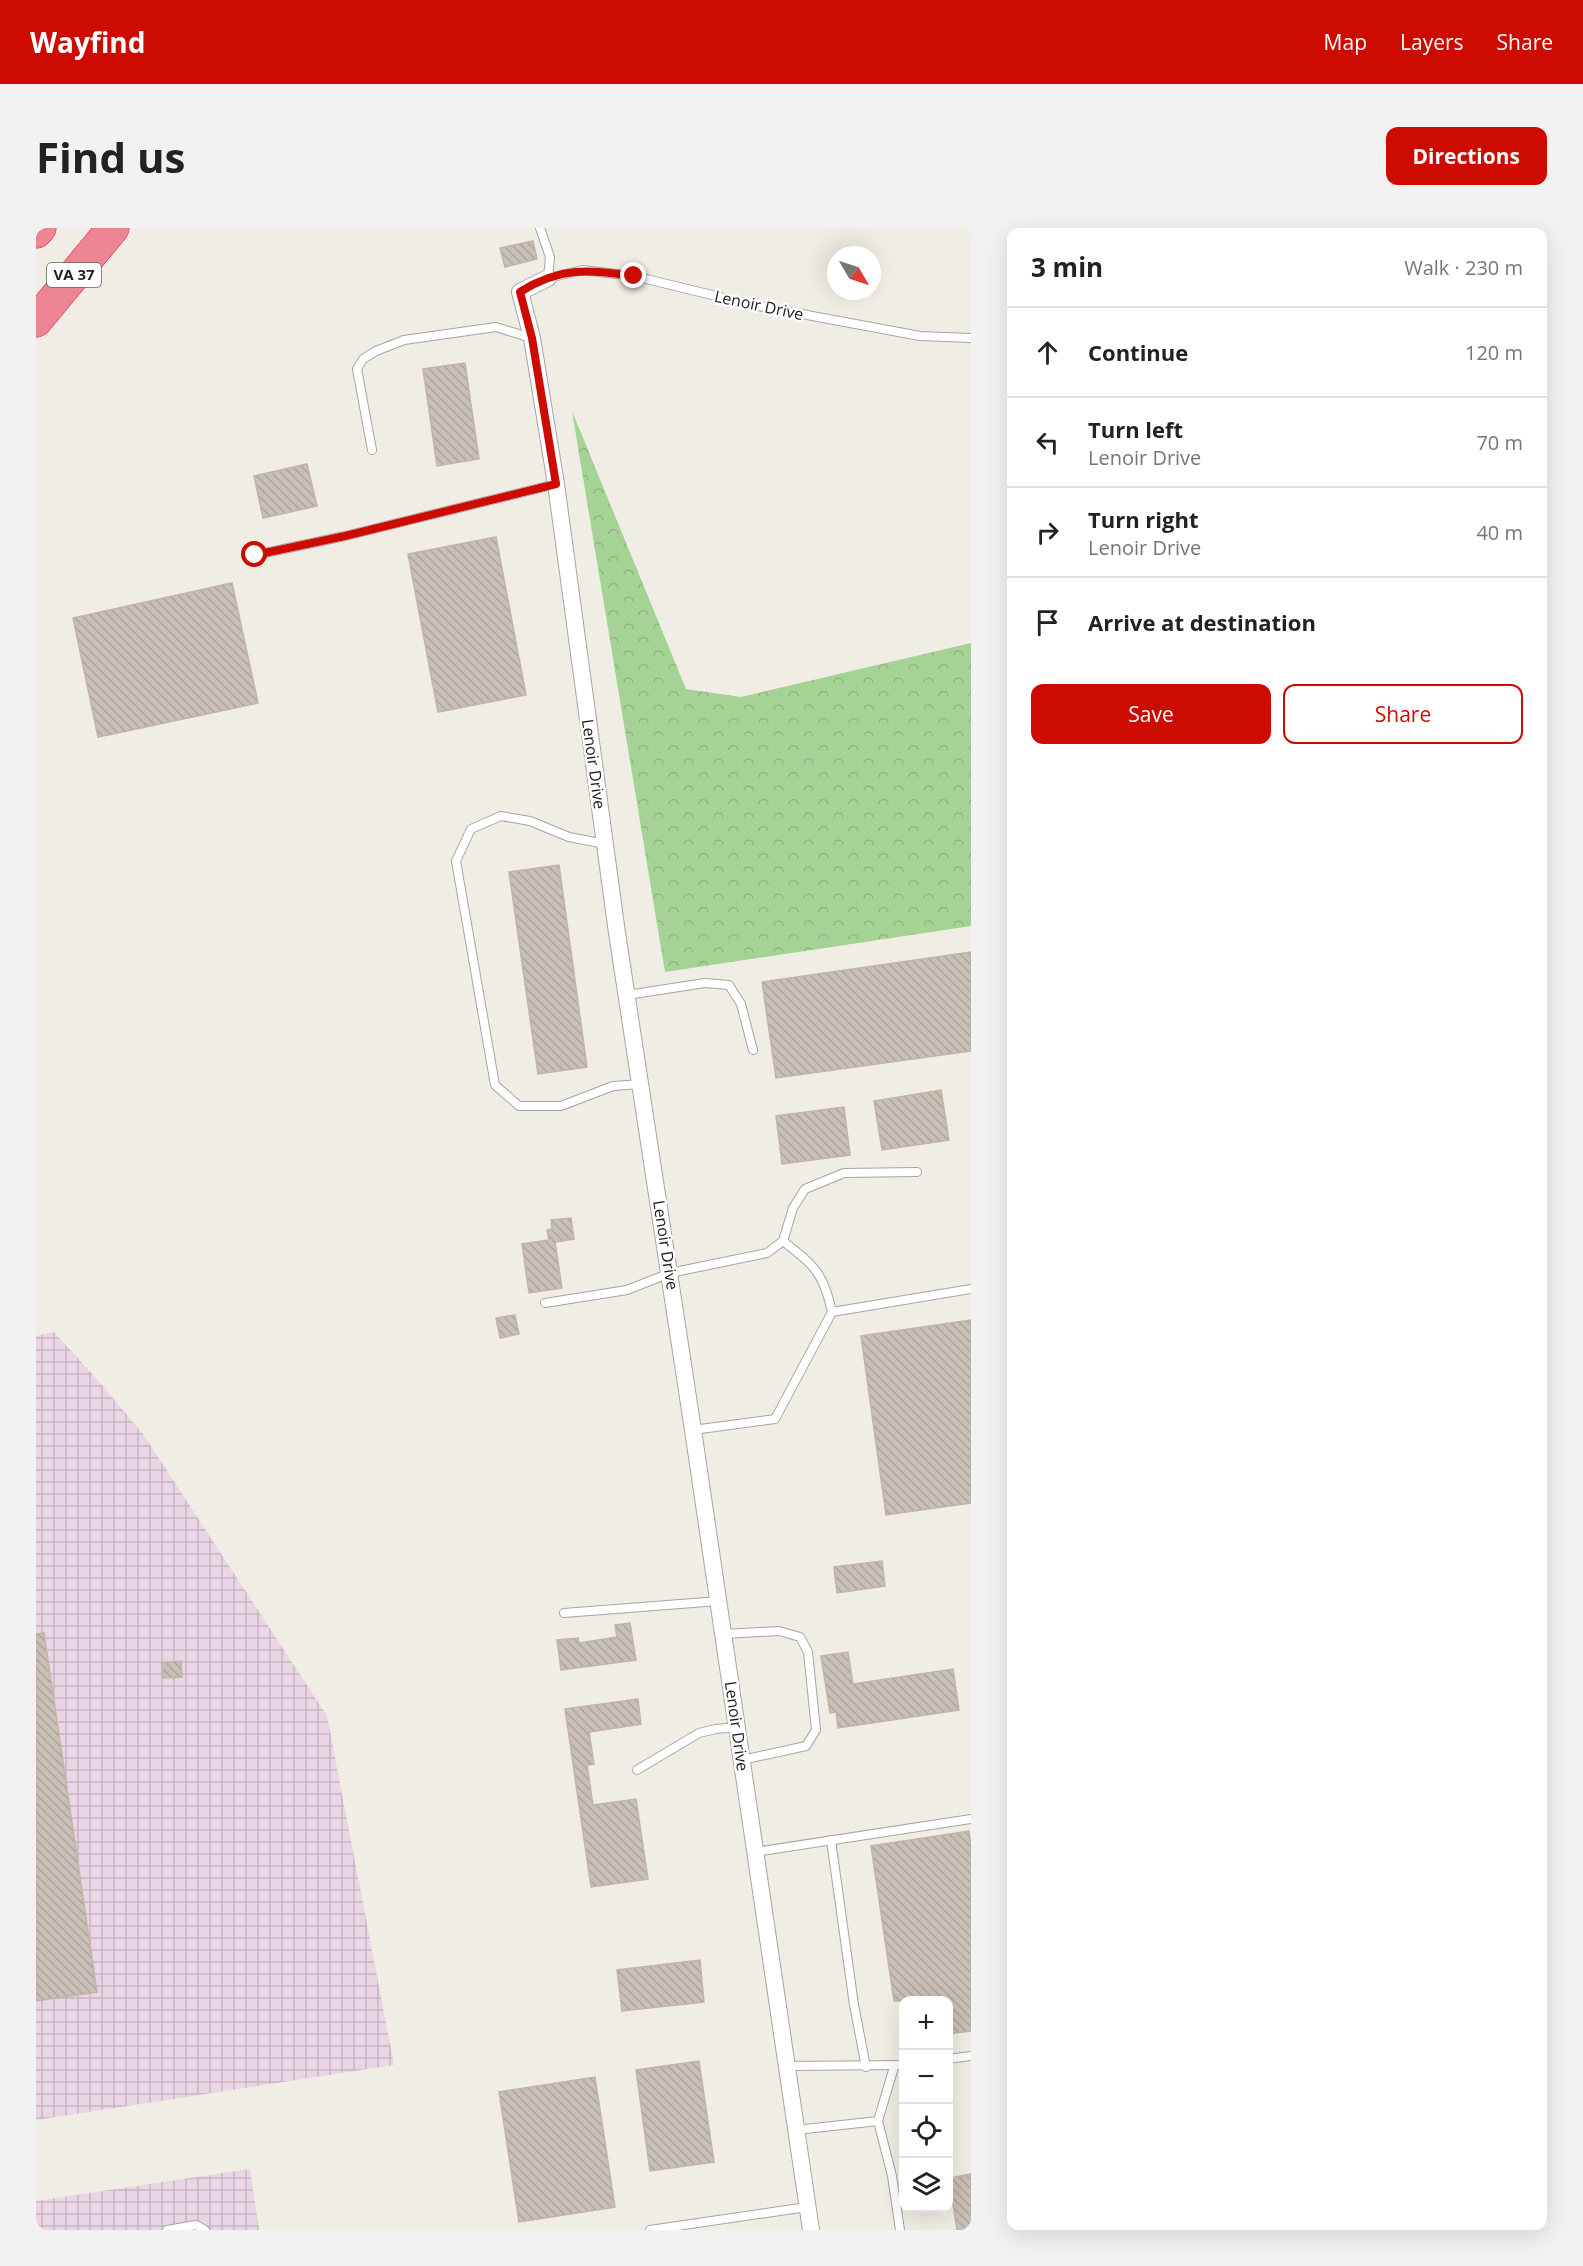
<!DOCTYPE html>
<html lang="en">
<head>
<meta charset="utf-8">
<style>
  :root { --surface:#fff; --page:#f2f2f2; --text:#222; --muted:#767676; --line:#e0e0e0; --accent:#cd0b00 }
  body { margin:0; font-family:"Open Sans",sans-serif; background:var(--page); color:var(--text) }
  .controls { position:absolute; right:18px; bottom:18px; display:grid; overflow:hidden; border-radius:12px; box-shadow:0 6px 24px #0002 }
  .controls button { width:54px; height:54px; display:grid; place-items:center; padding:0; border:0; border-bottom:2px solid var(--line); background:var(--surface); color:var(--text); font:30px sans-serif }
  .compass { position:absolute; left:791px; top:18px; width:54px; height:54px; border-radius:50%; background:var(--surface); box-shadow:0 6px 24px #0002; rotate:129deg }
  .stop { position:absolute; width:18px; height:18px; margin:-14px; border:4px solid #cd0b00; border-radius:50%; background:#fff }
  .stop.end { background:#cd0b00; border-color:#fff; box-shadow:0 2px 6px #0008 }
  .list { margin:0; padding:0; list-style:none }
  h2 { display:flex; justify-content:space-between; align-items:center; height:78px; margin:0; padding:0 24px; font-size:26px }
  h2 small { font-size:20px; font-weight:400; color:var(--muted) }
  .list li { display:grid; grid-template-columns:39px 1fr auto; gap:18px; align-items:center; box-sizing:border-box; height:90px; padding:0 24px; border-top:2px solid var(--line) }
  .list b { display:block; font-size:22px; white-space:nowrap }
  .list p { margin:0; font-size:20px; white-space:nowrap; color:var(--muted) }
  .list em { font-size:20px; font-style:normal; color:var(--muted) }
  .actions { display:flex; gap:12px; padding:18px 24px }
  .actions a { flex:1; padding:14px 0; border:2px solid var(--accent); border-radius:12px; text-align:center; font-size:21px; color:var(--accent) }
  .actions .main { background:var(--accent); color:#fff }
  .icon { flex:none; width:33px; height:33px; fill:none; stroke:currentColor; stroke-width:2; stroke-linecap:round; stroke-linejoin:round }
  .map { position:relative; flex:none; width:935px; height:2002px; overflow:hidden; border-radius:12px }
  header { display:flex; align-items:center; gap:36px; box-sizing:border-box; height:84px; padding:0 30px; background:var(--accent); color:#fff }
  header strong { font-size:28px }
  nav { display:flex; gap:33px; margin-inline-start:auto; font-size:21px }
  .intro { display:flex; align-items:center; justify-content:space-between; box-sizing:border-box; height:144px; padding:0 36px }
  h1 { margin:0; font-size:42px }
  .button { padding:15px 27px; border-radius:12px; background:var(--accent); color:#fff; font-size:21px; font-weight:700 }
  main { display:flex; gap:36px; padding:0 36px }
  aside { flex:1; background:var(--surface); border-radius:12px; box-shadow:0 6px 24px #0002 }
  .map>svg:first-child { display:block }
</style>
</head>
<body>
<header>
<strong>Wayfind</strong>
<nav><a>Map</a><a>Layers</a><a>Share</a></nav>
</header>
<div class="intro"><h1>Find us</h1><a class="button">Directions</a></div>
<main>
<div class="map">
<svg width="935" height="2002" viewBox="0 0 935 2002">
  <defs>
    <pattern id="industrial-grid" width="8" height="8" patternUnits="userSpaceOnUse" patternTransform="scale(1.5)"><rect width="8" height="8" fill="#ead5e5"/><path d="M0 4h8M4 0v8" fill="none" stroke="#c8b6c4"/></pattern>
    <pattern id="forest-crowns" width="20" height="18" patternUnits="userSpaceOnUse" patternTransform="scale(1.5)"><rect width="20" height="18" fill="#a4d395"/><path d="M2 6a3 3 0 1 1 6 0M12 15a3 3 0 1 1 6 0" fill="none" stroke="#8db580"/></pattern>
    <pattern id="building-back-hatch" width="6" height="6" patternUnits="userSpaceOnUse" patternTransform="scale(1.5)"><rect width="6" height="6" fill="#c8bfb6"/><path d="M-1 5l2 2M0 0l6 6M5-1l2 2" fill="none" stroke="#aba49c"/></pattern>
  </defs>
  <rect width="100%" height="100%" fill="#f0ede4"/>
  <g fill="url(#industrial-grid)">
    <path d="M18,1104L66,1157L107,1206L291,1488L358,1837L0,1892V1108Z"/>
    <path d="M214,1941L223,2002H0V1973Z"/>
  </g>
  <path fill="url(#forest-crowns)" d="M536,183L650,461L705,469L935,415V698L629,744Z"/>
  <g fill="url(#building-back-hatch)" stroke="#c3b4a5" stroke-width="1.5">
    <path d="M497,13L501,31L469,39L464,20Z"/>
    <path d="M429,135L443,231L401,238L387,141Z"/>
    <path d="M271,236L281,278L227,290L218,248Z"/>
    <path d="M460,309L490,467L402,484L372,326Z"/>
    <path d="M196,355L222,475L62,509L37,390Z"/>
    <path d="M523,637L551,839L502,846L473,644Z"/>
    <path d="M935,724V823L740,850L726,754Z"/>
    <path d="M905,862L913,912L846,922L838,873Z"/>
    <path d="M808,879L814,927L746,936L740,888Z"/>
    <path d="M535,990L538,1011L519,1014L526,1060L493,1065L486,1016L513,1012L511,1002L516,1001L515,992Z"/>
    <path d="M479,1087L483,1106L464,1110L460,1090Z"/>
    <path d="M935,1092V1275L850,1287L825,1108Z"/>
    <path d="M846,1333L849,1358L801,1365L798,1339Z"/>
    <path d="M594,1395L600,1432L525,1442L521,1412L542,1410L543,1415L581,1409L579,1397Z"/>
    <path d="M8,1405L61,1764L0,1773V1406Z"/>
    <path d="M812,1424L817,1456L917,1441L923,1482L802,1500L800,1484L794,1485L785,1428Z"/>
    <path d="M145,1433L146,1449L127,1450L126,1435Z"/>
    <path d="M602,1471L605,1496L553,1504L558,1536L551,1537L557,1577L600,1571L612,1651L555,1659L529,1481Z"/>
    <path d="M933,1603L935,1617V1803L912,1806V1773H858L835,1618Z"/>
    <path d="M664,1732L668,1774L586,1783L581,1742Z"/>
    <path d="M663,1833L678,1934L614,1943L600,1842Z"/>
    <path d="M559,1849L579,1979L483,1994L463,1864Z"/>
    <path d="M935,1946V2002H921L913,1950Z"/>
  </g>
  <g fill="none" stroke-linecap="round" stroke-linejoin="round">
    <defs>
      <g id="lane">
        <path d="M504,0L514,29L512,50"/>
        <path d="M512,50L547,42L598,48L717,77L884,108L935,110"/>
        <path d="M336,222L321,141L327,131L340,123L368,112L460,99L495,110"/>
        <path d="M219,327L309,308L520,256"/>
        <path d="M569,616L533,609L494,593L465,588L435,601L420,633L459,857L483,878H525L577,858L605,856"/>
        <path d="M591,767L669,755L693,757L705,776L717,822"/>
        <path d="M747,1013C778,1038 787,1043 796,1084"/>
        <path d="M509,1075L591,1062L634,1045L731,1025L747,1013L757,980L769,961L808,945L881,944"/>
        <path d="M657,1202L739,1191L796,1084L935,1061"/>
        <path d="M528,1385L683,1373"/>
        <path d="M688,1406L743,1403L764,1409L772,1424L780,1502L770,1518L706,1532"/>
        <path d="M601,1542L663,1505L680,1501L701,1499"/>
        <path d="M795,1612L818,1777L830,1839"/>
        <path d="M719,1624L935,1591"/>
        <path d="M912,1831L935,1828"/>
        <path d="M750,1838L867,1837"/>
        <path d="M842,1893L856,1948L864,2002"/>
        <path d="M760,1902L842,1893L858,1839"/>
        <path d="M131,2002L160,1997L169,2002"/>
        <path d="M614,2002L771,1979"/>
      </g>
      <path id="street" d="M512,50L484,64L496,110L520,256L581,705L657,1202L775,2002"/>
      <g id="highway">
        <path d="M0,4L4,0"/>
        <path d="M0,93L77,0"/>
      </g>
    </defs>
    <use href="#lane" stroke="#a5a5a5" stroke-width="10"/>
    <use href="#street" stroke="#a5a5a5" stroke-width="18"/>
    <use href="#highway" stroke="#ea1552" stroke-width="33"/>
    <use href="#lane" stroke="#fff" stroke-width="8"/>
    <use href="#street" stroke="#fff" stroke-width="16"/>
    <use href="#highway" stroke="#ee8593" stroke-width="32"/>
  </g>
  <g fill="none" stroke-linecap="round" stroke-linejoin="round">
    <path stroke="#cd0b00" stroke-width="8" d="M219,327L309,308L520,256L496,110L484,64C525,38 553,42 598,48"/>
  </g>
  <g text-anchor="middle" stroke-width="5" stroke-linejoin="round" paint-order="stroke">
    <rect fill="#fff" stroke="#626262" stroke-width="1.5" x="11" y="35" width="54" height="24" rx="4.5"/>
    <g font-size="15" font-weight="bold" fill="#1e1e1e">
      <text x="38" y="52">VA 37</text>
    </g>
    <g font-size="16" fill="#1e1e1e" stroke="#fff">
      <text transform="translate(723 77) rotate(12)" y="6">Lenoir Drive</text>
      <text transform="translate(558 536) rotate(82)" y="6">Lenoir Drive</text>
      <text transform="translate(630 1017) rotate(81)" y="6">Lenoir Drive</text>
      <text transform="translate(701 1498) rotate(82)" y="6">Lenoir Drive</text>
    </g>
  </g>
</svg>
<div class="controls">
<button>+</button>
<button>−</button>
<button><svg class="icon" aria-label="locate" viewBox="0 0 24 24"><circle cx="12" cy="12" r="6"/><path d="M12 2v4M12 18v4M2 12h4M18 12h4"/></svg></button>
<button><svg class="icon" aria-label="layers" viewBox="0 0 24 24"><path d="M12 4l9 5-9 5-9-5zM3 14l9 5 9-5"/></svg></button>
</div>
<svg class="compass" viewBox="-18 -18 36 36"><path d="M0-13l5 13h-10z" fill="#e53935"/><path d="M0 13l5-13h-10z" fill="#767676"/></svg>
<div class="stop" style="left:219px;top:327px"></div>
<div class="stop end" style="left:598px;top:48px"></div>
</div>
<aside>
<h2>3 min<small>Walk · 230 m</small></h2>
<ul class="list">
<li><svg class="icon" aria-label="ahead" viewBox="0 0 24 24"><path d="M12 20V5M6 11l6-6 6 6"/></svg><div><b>Continue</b></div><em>120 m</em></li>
<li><svg class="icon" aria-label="left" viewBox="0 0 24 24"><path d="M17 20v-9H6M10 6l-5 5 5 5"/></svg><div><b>Turn left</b><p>Lenoir Drive</p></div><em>70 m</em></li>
<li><svg class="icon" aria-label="right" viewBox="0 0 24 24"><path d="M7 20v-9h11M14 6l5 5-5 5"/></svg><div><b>Turn right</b><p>Lenoir Drive</p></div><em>40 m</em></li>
<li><svg class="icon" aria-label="arrive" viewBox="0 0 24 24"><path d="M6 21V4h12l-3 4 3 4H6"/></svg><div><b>Arrive at destination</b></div></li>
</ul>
<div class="actions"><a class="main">Save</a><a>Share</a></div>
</aside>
</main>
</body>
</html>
